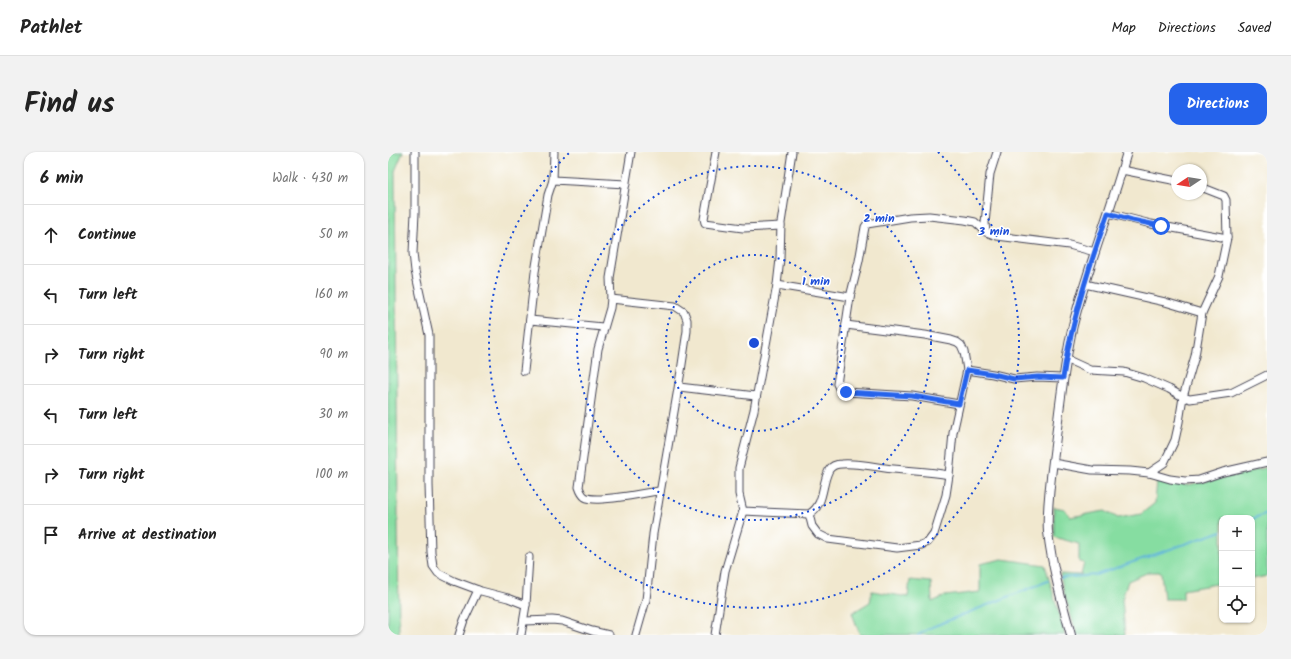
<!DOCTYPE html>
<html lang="en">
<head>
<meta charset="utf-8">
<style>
  :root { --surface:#fff; --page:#f2f2f2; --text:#222; --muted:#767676; --line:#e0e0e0; --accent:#2563eb }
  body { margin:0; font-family:Kalam,sans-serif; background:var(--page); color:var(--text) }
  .controls { position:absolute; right:12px; bottom:12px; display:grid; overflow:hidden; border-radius:8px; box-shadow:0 1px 3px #0004 }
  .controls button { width:36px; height:36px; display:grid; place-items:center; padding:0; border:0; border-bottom:1px solid var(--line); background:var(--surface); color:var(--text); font:20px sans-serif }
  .compass { position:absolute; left:783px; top:12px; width:36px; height:36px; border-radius:50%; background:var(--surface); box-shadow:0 1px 3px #0004; rotate:258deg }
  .stop { position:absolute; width:12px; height:12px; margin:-9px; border:3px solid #2563eb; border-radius:50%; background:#fff }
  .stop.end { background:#2563eb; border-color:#fff; box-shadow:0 1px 4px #0008 }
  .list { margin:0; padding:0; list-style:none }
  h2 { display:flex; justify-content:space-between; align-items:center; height:52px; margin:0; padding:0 16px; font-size:17px }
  h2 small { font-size:13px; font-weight:400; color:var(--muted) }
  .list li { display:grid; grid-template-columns:26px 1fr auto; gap:12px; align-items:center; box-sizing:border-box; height:60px; padding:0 16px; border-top:1px solid var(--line) }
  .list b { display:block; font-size:15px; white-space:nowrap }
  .list em { font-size:13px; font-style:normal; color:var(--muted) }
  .icon { flex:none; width:22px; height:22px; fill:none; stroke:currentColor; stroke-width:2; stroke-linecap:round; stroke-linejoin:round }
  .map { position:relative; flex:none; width:879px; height:483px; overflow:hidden; border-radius:12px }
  header { display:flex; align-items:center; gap:24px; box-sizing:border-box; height:56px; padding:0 20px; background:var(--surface); border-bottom:1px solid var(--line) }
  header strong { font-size:19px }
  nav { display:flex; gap:22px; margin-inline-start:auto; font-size:14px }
  .intro { display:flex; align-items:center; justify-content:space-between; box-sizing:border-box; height:96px; padding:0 24px }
  h1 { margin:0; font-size:28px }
  .button { padding:10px 18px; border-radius:12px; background:var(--accent); color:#fff; font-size:14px; font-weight:700 }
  main { display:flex; gap:24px; padding:0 24px }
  aside { flex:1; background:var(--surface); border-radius:12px; box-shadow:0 1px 3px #0004 }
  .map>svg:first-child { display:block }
</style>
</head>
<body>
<header>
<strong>Pathlet</strong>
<nav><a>Map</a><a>Directions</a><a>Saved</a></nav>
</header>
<div class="intro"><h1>Find us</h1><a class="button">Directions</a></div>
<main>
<aside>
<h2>6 min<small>Walk · 430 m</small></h2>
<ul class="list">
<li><svg class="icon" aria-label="ahead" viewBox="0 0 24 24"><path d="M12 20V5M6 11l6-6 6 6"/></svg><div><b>Continue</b></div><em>50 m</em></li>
<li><svg class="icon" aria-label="left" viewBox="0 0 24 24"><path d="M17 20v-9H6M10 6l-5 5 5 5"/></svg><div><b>Turn left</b></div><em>160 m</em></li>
<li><svg class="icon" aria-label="right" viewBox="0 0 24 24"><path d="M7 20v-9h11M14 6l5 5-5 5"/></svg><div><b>Turn right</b></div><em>90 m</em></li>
<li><svg class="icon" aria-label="left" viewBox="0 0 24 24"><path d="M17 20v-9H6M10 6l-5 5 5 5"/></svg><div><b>Turn left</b></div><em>30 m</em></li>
<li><svg class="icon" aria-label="right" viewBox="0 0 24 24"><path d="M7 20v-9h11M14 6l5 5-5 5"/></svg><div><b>Turn right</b></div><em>100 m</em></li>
<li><svg class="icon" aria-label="arrive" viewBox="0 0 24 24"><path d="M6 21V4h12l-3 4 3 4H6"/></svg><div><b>Arrive at destination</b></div></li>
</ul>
</aside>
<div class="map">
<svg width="879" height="483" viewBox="0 0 879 483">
  <rect width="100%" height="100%" fill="#fff"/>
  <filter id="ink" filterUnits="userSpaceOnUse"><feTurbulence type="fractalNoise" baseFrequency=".025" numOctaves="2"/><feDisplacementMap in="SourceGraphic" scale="8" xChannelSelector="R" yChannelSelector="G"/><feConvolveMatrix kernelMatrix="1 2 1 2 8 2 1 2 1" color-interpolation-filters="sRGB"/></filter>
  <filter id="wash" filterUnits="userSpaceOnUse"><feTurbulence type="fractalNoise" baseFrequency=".012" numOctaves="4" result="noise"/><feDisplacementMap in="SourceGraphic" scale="16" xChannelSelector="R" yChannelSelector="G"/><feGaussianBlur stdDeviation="0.9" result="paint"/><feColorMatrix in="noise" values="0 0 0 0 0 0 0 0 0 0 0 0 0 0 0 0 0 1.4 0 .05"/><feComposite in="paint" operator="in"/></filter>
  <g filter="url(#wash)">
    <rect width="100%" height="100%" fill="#f1e8cf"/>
    <g fill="#86dda1" stroke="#54806e">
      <path d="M0,0H15L7,19L11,483H0Z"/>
      <path d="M879,315V424L864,427V366H834V431L795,438V447H776L773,420H761L740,429L734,447L737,483H689L676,441L672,422L693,423L696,411L691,410V392L666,385V355L677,357L682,365L717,359L730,366L753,362L767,351L769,329L799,333L854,322Z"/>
      <path d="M614,407L657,413L677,483H472L464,461L482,450L484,439L520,445L522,428L543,430L544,450L557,444L592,440V412Z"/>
    </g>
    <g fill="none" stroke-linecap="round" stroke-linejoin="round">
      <g stroke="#59b2d6" stroke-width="2">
        <path d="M864,367L879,361"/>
        <path d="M672,426L708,423L834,379"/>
        <path d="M530,483L544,475L660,429"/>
      </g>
    </g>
  </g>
  <g filter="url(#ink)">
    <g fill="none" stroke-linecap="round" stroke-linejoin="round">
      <defs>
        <g id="minor">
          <path d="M27,0V61L25,101L27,119L41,183V333L43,400L45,414L50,421L66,429L93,439L120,446L138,453"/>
          <path d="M243,0L222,126L223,147L222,156L210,197L191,335C192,338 194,343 197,345C209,352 257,340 272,339"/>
          <path d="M328,0L316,67L317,71L355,76L393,74"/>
          <path d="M734,18L789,29"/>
          <path d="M165,28L238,32"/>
          <path d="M720,61L763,72L839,86"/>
          <path d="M598,80L597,71L602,22L609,0"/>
          <path d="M697,132L777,150L814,161"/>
          <path d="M389,133L392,107L393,71L404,0"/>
          <path d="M462,145L389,133L366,258L351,316V342L355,359L421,362C437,353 433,333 441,318C444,313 449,312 454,312C468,311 483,314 497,316C519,319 540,319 561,323"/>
          <path d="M223,147L287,154L296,160L299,168V179L293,219L265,382L258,448L248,483"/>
          <path d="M142,168L215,175"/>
          <path d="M678,207L702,218L736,220L756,226L781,237L795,245L802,247L843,241L879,223"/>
          <path d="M579,218L605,222L626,227L649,225L675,226"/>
          <path d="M136,219L147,120L160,43L165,28L166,0"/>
          <path d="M291,235L368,244"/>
          <path d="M571,252L524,244L458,240L451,236L449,232L462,145L471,109L477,75L479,72L522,65L541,64L577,68L587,70L598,80L609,84L681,93L707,100"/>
          <path d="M665,311L704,318L742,319L761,321L782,327L797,329L811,328L835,320L879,310"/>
          <path d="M761,321L776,311L787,288L791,270L795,245L807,204L814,161L831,124L839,86L838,48L836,44L813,35"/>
          <path d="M421,362L424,374L430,382L440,387L509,396L533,393L540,390L546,382L558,343L561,323L565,281L579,218L576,200L573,193L569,190L563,188L537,183L458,173"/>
          <path d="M136,469L164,468L174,469L204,479L221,483"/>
          <path d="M71,483L76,468L90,438"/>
          <path d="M133,483L138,453L141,405"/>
          <path d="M327,483L337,419L355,359"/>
        </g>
        <path id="tertiary" d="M683,483C674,450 664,415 660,380C658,354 664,319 667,293C672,252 676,212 685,173C700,114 723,58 739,0"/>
      </defs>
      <use href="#minor" stroke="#414051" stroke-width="9"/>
      <use href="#tertiary" stroke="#414051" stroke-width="10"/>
      <use href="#minor" stroke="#fff" stroke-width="7"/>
      <use href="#tertiary" stroke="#fff" stroke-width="8"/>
    </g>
  </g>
  <g fill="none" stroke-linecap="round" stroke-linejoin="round" filter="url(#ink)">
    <path stroke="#2563eb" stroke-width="5" d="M458,240L524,244L571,252L579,218L605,222L626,227L650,225L675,226C683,170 701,114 720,61L744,68L773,74"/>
  </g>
  <g fill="none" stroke="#1d4ed8" stroke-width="2" stroke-dasharray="2 4">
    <circle cx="366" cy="191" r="88"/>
    <circle cx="366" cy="191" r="177"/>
    <path d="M550 0A265 265 0 1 1 182 0"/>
  </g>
  <circle cx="366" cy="191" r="6" fill="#1d4ed8" stroke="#fff" stroke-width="2"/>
  <g font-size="12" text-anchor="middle" font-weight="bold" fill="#1d4ed8" stroke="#fff" stroke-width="3" stroke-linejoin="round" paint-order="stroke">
    <text x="491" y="70">2 min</text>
    <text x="606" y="83">3 min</text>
    <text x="428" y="133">1 min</text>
  </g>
</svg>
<div class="controls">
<button>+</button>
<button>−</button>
<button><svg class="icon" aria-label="locate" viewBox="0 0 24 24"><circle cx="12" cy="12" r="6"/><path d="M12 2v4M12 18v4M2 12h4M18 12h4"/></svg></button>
</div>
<svg class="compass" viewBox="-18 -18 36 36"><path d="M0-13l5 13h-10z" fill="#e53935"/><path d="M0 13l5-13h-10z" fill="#767676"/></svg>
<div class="stop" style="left:773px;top:74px"></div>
<div class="stop end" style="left:458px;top:240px"></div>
</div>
</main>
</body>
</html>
